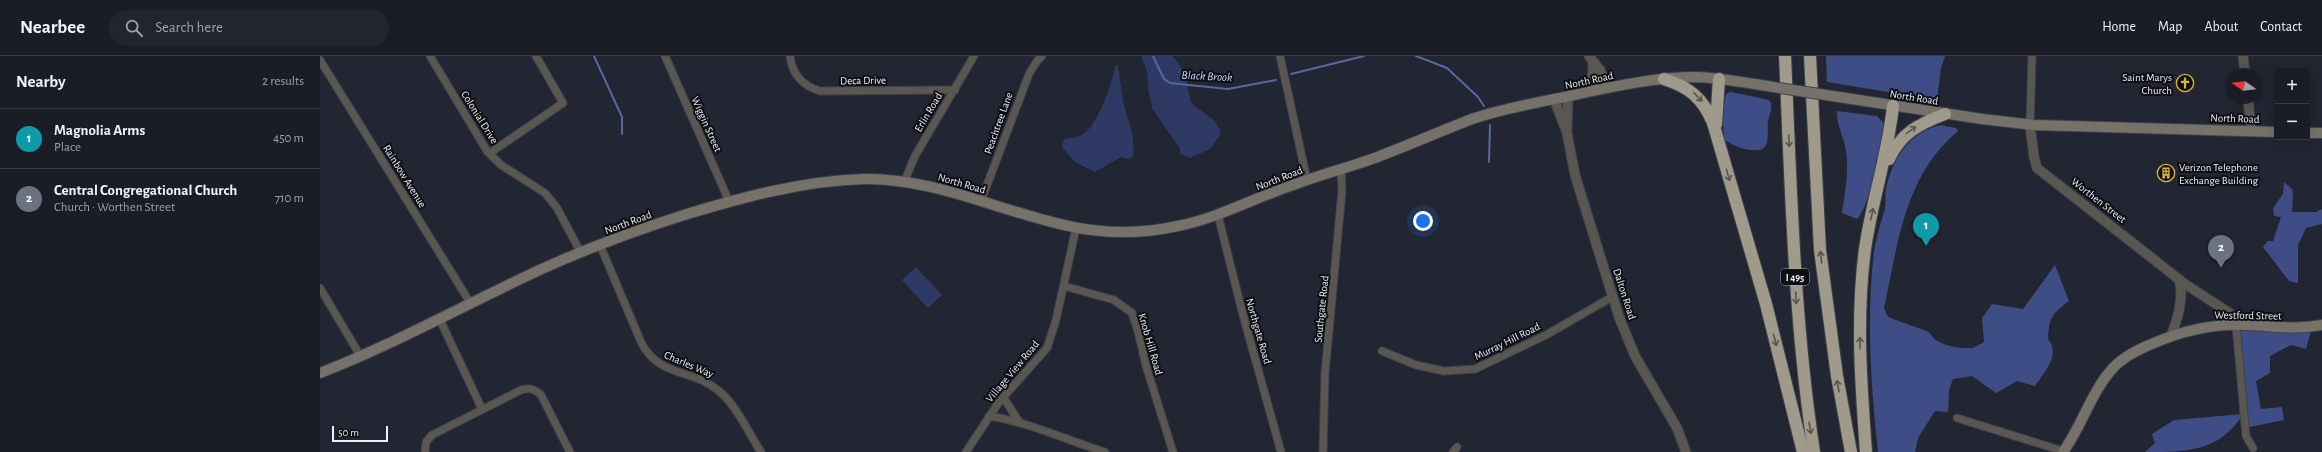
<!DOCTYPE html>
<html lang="en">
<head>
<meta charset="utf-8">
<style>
  :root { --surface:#1a1c26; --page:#23252e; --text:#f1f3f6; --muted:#9fa1a7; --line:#383a43; --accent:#bca0f2 }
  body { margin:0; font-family:"Alegreya Sans",sans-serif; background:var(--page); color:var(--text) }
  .controls { position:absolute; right:12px; top:12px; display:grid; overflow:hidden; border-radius:0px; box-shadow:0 2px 10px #0003 }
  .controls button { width:36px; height:36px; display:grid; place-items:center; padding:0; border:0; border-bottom:1px solid var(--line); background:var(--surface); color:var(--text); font:20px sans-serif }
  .compass { position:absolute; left:1906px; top:12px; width:36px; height:36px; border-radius:50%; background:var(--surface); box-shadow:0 2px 10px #0003; rotate:285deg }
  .scale { position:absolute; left:12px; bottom:10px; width:56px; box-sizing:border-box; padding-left:4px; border:2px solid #edeff7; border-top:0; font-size:11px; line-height:14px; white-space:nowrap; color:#edeff7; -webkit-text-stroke:3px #0e0f14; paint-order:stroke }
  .you { position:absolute; left:1103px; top:165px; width:14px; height:14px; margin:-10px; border:3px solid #fff; border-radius:50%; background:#1a73e8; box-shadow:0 0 0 6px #1a73e833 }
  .badge { display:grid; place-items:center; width:26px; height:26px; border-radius:50%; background:var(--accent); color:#fff; font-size:13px; font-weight:700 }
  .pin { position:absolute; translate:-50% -33px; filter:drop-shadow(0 1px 2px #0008) }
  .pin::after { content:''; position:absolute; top:21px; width:14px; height:12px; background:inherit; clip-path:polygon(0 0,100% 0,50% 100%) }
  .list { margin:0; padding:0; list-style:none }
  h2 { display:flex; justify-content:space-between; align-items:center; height:52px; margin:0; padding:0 16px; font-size:17px }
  h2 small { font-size:13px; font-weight:400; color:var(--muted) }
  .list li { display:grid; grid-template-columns:26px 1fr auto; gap:12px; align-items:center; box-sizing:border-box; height:60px; padding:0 16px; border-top:1px solid var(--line) }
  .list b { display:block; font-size:15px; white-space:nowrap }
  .list p { margin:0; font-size:13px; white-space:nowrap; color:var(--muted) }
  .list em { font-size:13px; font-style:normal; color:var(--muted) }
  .icon { flex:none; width:22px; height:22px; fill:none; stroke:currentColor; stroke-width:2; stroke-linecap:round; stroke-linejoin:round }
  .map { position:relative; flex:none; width:2002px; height:396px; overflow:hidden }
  header { display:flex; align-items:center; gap:24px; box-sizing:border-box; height:56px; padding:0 20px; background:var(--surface); border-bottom:1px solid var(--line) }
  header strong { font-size:19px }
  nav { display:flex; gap:22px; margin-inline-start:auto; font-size:14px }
  .search { width:280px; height:36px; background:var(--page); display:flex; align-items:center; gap:10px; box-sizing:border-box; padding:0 14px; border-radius:22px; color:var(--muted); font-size:15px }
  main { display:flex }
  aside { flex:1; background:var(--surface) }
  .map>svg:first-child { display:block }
</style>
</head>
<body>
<header>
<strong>Nearbee</strong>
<div class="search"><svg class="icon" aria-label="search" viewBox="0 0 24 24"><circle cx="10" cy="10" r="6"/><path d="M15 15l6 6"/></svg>Search here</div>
<nav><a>Home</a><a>Map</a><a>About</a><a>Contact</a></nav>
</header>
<main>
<aside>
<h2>Nearby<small>2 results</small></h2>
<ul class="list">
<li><span class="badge" style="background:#0f9aa8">1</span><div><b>Magnolia Arms</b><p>Place</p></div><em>450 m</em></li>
<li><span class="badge" style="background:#6b7280">2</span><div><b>Central Congregational Church</b><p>Church · Worthen Street</p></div><em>710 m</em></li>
</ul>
</aside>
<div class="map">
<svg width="2002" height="396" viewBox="0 0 2002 396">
  <rect width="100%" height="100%" fill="#222632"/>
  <g fill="#2e3964">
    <path d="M821,0H853L866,19L870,44L873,49L894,64L900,74V79L890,93L870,102L860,98V93L832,52L828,31L827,15Z"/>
    <path d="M796,9H798L803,45L813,80C811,90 818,95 810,103L801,101L775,116L755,106L742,91L744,83C751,82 760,81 765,77C780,64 791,28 796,9Z"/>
    <path d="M596,211L622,239L608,252L582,224Z"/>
  </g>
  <g fill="#3f4d87">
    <path d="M1506,0H1625L1621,12L1617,44L1507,26Z"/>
    <path d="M1410,36C1416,37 1448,43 1450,45C1453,52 1450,57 1448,64C1447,72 1449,82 1446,89C1440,101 1412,90 1405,84C1402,73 1403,49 1406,38Z"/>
    <path d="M1517,55L1557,60L1564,68C1559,89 1551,150 1537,163L1522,157C1525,136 1529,115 1526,94C1524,82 1516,67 1517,55Z"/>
    <path d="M1621,69L1636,72L1638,75C1584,120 1578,188 1564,252L1568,261L1609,276C1615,289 1638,293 1652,292C1655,291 1660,288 1664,286L1662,262L1672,248L1703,253L1735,209L1749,245C1732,258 1729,261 1728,283C1741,299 1725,315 1715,330L1697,325L1676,337L1652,320L1633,323L1629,334L1628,356L1615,355L1598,382L1595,396H1558C1551,330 1546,262 1554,196C1556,181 1561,167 1565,152C1566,146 1565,140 1566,134C1571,104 1591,75 1621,69Z"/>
    <path d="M1964,126L1973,134L1972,156H1996L2002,153V168L1986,172L1978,189V227L1969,225L1943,191L1948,185H1953L1961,161L1954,160L1953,152L1963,138Z"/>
    <path d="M1916,269L1992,271L1986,293L1971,289L1950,300V317L1936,325L1941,353L1962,351L1964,364L1930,371L1923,358C1900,396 1866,396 1825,396L1835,387L1832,378L1854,364L1923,358Z"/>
  </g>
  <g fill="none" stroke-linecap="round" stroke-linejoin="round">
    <g stroke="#5767a4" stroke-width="2">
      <path d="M274,0L302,61V78"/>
      <path d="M833,0L844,23L850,27L908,33L956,24"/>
      <path d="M1096,0L1127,12L1158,41L1164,50"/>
      <path d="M971,18L1044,0"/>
      <path d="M1169,106L1170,69"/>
    </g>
    <defs>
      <g id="minor">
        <path d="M110,0L167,95L181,109L225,137L237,152L261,197"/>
        <path d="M345,0L409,145"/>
        <path d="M470,0C472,18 483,30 500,35L635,34"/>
        <path d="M960,0L987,124"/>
        <path d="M0,4L151,248"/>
        <path d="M1710,69L1712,0"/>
        <path d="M170,97L243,47L216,0"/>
        <path d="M584,126L595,100L654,0"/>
        <path d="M661,145L709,18L717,5L722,0"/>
        <path d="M898,159L923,259L961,396"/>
        <path d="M280,189L321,286C339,322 372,312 399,335C417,350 428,376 441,396"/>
        <path d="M744,230L794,244L812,257L818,275L826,310L853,396"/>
        <path d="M0,232L41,301"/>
        <path d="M120,264L162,353"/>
        <path d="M1916,269L1926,380L1933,392"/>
        <path d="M1062,295L1096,309L1124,315L1155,313L1226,279L1292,241"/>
        <path d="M683,341L698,364"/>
        <path d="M669,360C709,366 746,384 785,396"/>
        <path d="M1637,362L1743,395"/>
        <path d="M105,396L106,386L112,379L201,334C209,331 215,333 221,339L250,396"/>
        <path d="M646,396L679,346L727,292L736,264L756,172"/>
        <path d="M1003,396L1005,317L1022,135L1021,113"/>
        <path d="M1133,396L1137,391"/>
      </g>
      <g id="tertiary">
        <path d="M1269,0L1280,14L1287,32"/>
        <path d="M1923,0L1925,18"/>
        <path d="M1272,35L1273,7"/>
        <path d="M1928,42L1931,75"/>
        <path d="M1234,43L1247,77L1255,119L1299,261L1315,300L1357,372L1366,396"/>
        <path d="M1710,69L1714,101L1717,112L1865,228L1928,269"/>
        <path d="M1247,74L1248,40"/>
        <path d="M1851,280C1858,262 1864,242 1859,223"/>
      </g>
      <g id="secondary">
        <path d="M1506,39L1662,63L1714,69L1957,76"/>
        <path d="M1987,77H2002"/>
        <path d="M0,317C62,293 120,262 180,233C239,203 301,179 364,159C423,141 482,125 544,123C613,122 677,154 744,169C781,178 821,178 858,170C898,162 934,142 973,129C1002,118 1031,111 1060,100C1091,88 1121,75 1152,63C1184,52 1216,47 1249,40C1291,31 1334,21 1377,21C1402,22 1428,27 1453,31"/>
        <path d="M1743,396C1762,370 1771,336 1793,312C1804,300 1819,293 1834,287C1864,274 1896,267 1929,269C1954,270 1977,274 2002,269"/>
      </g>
      <g id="motorway">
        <path d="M1465,0C1471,133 1474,265 1494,396"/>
        <path d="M1490,0L1500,194L1517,320L1531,396"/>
        <path d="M1344,23C1369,31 1383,42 1393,67L1446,248L1483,396"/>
        <path d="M1396,68L1399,23"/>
        <path d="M1569,103C1581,77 1599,68 1625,58"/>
        <path d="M1546,396C1541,329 1536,260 1545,193C1552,144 1568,98 1573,50"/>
      </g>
    </defs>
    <use href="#minor" stroke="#3e424e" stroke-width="9"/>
    <use href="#tertiary" stroke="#3e424e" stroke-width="11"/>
    <use href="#secondary" stroke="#3e424e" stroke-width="12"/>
    <use href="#motorway" stroke="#3e424e" stroke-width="14"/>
    <use href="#minor" stroke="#5a5751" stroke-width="7"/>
    <use href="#tertiary" stroke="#5a5751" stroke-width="9"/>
    <use href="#secondary" stroke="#767269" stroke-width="10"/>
    <use href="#motorway" stroke="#a09a8b" stroke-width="12"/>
    <defs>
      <path id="secondary-bridge" d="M1453,31L1506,39"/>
    </defs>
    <use href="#secondary-bridge" stroke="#3e424e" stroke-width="12" stroke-linecap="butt"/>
    <use href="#secondary-bridge" stroke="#767269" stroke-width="10"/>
  </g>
  <defs><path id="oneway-shaft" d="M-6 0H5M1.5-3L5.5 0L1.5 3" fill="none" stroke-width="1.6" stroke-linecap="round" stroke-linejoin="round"/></defs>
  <g stroke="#575450">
    <use href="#oneway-shaft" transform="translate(1378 41) rotate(46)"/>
    <use href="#oneway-shaft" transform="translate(1591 74) rotate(-36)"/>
    <use href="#oneway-shaft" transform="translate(1469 85) rotate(87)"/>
    <use href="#oneway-shaft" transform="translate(1408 119) rotate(74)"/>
    <use href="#oneway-shaft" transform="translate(1552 158) rotate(-77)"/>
    <use href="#oneway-shaft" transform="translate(1501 201) rotate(-96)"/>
    <use href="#oneway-shaft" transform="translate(1476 242) rotate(87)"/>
    <use href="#oneway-shaft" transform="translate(1455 284) rotate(75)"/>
    <use href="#oneway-shaft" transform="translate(1540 287) rotate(-90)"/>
    <use href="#oneway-shaft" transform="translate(1518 330) rotate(-100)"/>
    <use href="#oneway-shaft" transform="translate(1490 372) rotate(81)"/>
  </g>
  <defs>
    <symbol id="church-ring" viewBox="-11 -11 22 22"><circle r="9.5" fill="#0e0f14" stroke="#dcb233" stroke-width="1.5"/><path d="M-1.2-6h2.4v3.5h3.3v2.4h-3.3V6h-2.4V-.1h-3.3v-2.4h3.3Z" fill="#dcb233"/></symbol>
    <symbol id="building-ring" viewBox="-11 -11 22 22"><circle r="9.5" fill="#0e0f14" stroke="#dcb233" stroke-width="1.5"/><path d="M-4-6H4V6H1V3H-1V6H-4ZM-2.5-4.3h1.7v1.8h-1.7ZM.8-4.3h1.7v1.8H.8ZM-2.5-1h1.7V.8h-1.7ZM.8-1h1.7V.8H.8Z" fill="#dcb233"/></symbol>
  </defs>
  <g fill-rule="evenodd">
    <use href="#church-ring" x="1855" y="17" width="20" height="20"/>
    <use href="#building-ring" x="1836" y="107" width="20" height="20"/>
  </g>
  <g text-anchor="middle" stroke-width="4" stroke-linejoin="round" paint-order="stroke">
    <rect fill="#0e0f14" stroke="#aaacb3" stroke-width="1" x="1461" y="213" width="28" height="16" rx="3"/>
    <g font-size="10" font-weight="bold" fill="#edeff7">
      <text x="1475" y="225">I 495</text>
    </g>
    <g font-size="11" fill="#edeff7" stroke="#0e0f14" text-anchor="end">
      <text x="1852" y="25">Saint Marys<tspan x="1852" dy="13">Church</tspan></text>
      <text x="1859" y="115" text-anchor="start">Verizon Telephone<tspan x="1859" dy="13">Exchange Building</tspan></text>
    </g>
    <g font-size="11" fill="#edeff7" stroke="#0e0f14">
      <text transform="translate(543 24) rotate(-1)" y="4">Deca Drive</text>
      <text transform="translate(1269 24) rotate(-12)" y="4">North Road</text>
      <text transform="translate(1594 41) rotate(9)" y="4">North Road</text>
      <text transform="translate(608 56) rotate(-59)" y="4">Erlin Road</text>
      <text transform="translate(160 61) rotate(58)" y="4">Colonial Drive</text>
      <text transform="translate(1915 62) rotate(2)" y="4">North Road</text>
      <text transform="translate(678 67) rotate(-70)" y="4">Peachtree Lane</text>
      <text transform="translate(387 68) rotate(66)" y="4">Wiggin Street</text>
      <text transform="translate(85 120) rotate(58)" y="4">Rainbow Avenue</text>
      <text transform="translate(959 122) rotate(-21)" y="4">North Road</text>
      <text transform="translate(642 127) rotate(16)" y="4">North Road</text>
      <text transform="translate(1779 144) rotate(38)" y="4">Worthen Street</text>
      <text transform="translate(308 166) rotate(-20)" y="4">North Road</text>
      <text transform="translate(1305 238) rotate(72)" y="4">Dalton Road</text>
      <text transform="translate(1001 253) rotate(-84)" y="4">Southgate Road</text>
      <text transform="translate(1928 259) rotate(1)" y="4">Westford Street</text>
      <text transform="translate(939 275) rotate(74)" y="4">Northgate Road</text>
      <text transform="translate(1187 285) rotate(-26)" y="4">Murray Hill Road</text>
      <text transform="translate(831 288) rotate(74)" y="4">Knob Hill Road</text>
      <text transform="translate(369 308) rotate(23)" y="4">Charles Way</text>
      <text transform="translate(692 315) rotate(-50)" y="4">Village View Road</text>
    </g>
    <g font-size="12" font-style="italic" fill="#cad5f8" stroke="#0e0f14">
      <text transform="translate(887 20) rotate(3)" y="4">Black Brook</text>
    </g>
  </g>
</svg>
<div class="controls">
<button>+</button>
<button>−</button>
</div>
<svg class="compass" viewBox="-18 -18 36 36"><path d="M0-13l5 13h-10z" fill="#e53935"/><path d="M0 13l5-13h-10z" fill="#9fa1a7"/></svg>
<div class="scale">50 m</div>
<div class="you"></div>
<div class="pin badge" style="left:1606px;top:190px;background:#0f9aa8">1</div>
<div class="pin badge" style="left:1901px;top:212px;background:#6b7280">2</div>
</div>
</main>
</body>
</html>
